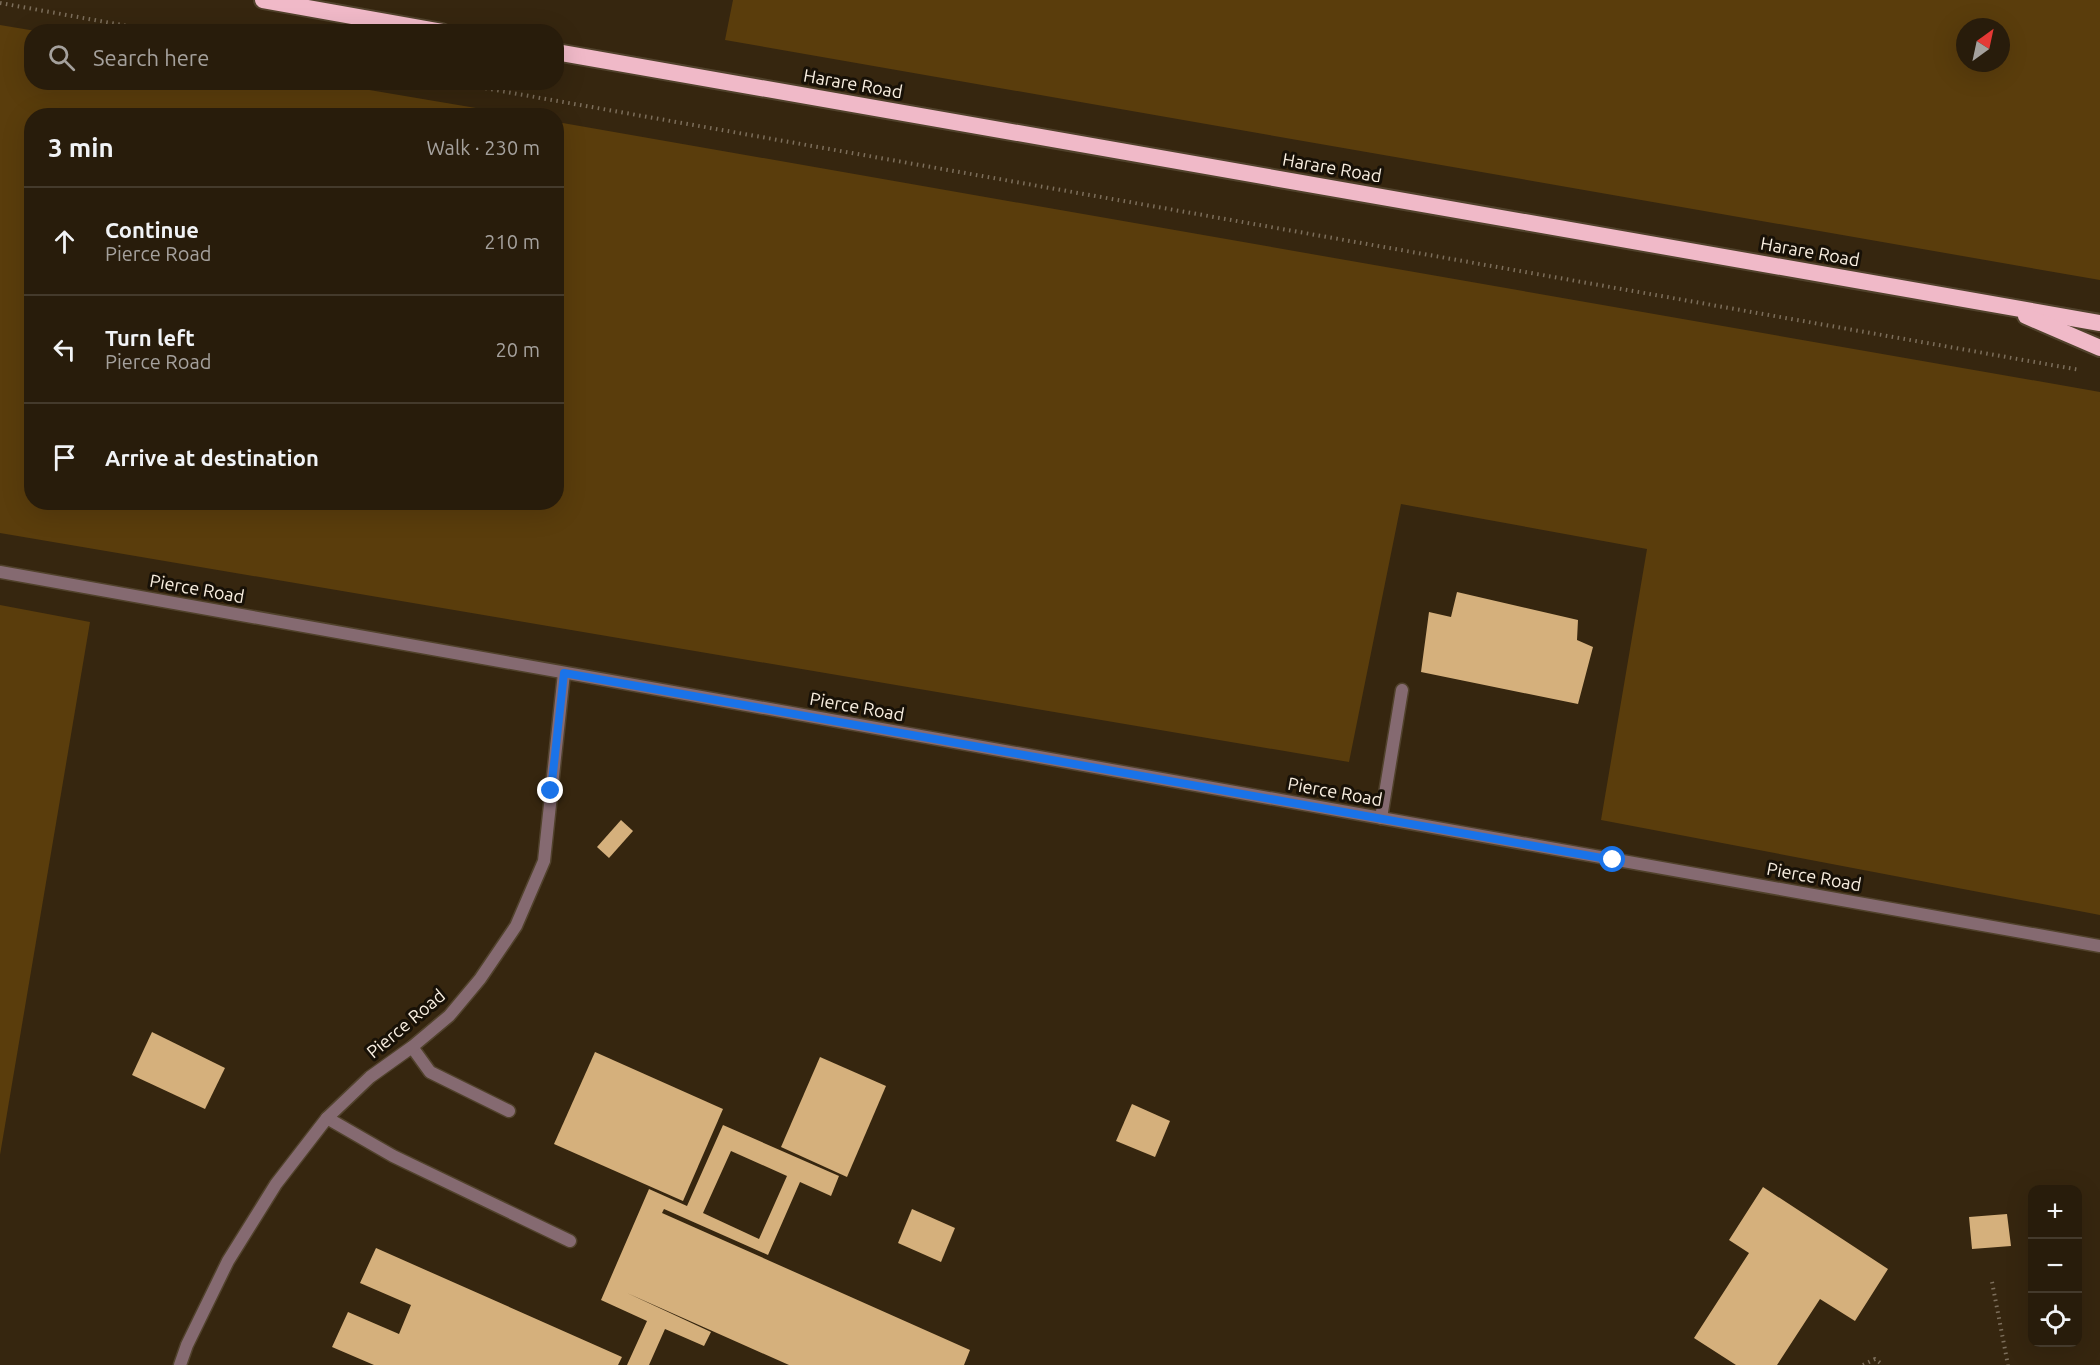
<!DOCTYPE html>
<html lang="en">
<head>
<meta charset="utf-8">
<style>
  :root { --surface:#281c0b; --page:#342919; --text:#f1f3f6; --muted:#a5a19d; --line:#443a2c }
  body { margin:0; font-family:Ubuntu,sans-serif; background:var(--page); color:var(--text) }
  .controls { position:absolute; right:18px; bottom:18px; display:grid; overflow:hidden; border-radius:12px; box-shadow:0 6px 24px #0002 }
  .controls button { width:54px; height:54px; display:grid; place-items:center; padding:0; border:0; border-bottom:2px solid var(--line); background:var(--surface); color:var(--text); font:30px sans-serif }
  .compass { position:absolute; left:1956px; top:18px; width:54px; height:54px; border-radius:50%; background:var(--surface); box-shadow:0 6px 24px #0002; rotate:33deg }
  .stop { position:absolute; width:18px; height:18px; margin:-14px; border:4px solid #1a73e8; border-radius:50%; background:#fff }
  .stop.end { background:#1a73e8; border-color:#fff; box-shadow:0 2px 6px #0008 }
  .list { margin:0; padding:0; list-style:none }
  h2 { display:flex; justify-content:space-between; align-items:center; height:78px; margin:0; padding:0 24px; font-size:26px }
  h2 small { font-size:20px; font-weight:400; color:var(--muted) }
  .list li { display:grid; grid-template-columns:39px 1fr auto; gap:18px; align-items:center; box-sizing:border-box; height:108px; padding:0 24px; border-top:2px solid var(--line) }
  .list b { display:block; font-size:22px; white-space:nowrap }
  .list p { margin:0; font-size:20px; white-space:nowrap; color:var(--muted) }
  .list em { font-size:20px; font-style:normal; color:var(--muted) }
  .icon { flex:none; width:33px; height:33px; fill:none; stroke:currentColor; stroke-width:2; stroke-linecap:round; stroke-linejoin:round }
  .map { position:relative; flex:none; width:2100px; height:1365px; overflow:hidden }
  .search { position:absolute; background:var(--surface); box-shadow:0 6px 24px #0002; left:24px; top:24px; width:540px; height:66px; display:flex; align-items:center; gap:15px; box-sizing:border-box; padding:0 21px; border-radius:24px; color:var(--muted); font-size:22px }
  .panel { position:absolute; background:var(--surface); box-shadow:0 6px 24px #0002; left:24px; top:108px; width:540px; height:402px; border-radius:24px }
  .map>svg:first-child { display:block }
</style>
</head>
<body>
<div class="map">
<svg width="2100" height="1365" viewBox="0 0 2100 1365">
  <rect width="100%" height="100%" fill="#36260f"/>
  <g fill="#5a3d0c" fill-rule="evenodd">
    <path d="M733,0H2100V280L725,40ZM1965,27H2001V63H1965Z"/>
    <path d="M0,25L36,31L32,32V82L328,83L517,115L32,116V502H556L557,122L2100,392V915L1601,820L1647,549L1401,504L1349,762L0,533Z"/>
    <path d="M0,605L90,622L0,1155Z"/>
  </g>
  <g fill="#d5b07c" fill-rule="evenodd">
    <path d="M1457,592L1578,620L1577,640L1593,647L1578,704L1421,672L1429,612L1451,617Z"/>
    <path d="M621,820L633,831L609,858L597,847Z"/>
    <path d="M152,1032L225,1068L205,1109L132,1075Z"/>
    <path d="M595,1052L723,1109L683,1201L554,1144Z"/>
    <path d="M820,1057L886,1086L847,1177L781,1147Z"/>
    <path d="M1132,1104L1170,1121L1155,1157L1116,1141Z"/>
    <path d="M723,1125L839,1176L831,1196L800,1182L768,1255L664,1209L662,1213L970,1350L964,1365H789L627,1293L711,1332L704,1346L665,1329L649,1365H627L647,1321L601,1300L649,1189L687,1206ZM731,1151L787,1176L759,1239L703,1213Z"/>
    <path d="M1763,1187L1888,1269L1855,1321L1820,1299L1777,1365H1736L1694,1338L1749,1253L1729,1240Z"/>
    <path d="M912,1209L955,1228L941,1262L898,1243Z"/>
    <path d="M2007,1214L2011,1246L1972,1249L1969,1217Z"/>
    <path d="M376,1248L622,1357L618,1365H374L332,1347L348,1312L399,1334L411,1305L360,1283Z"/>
  </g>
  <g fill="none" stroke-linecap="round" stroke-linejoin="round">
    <defs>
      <g id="service">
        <path d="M0,572L2100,946"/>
        <path d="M1381,818L1402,690"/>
        <path d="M412,1047L430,1072L509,1111"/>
        <path d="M327,1118L393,1156L570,1241"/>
        <path d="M180,1365L187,1345L228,1261L276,1184L327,1118L370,1077L412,1047L449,1016L480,979L516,926L544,861L564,673"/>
      </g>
      <g id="trunk">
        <path d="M263,0L442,32"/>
        <path d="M556,52L2100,323"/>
        <path d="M2026,316L2100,348"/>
      </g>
    </defs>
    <use href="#service" stroke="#51422c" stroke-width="15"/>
    <use href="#trunk" stroke="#51422c" stroke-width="20"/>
    <g stroke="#7c6e5b" stroke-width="4" stroke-dasharray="1.5 4.5" stroke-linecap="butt">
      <path d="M0,3L161,32"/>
      <path d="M450,82L2080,370"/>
      <path d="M1992,1282L2008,1365"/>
      <path d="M1863,1365L1875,1359L1883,1365"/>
    </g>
    <use href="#service" stroke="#856a71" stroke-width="12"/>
    <use href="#trunk" stroke="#f0b9c8" stroke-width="16"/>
  </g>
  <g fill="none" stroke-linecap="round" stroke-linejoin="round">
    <path stroke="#1a73e8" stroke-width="8" d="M551,791L564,673L1613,860"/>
  </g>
  <g text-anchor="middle" stroke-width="6" stroke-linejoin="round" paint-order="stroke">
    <g font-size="18" fill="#f9efe1" stroke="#181107">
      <text transform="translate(853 84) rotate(10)" y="6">Harare Road</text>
      <text transform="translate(1332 168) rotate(10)" y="6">Harare Road</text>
      <text transform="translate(1810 252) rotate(10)" y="6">Harare Road</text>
      <text transform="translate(197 589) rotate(10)" y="6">Pierce Road</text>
      <text transform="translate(857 707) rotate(10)" y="6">Pierce Road</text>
      <text transform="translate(1335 792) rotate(10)" y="6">Pierce Road</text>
      <text transform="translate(1814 877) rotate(10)" y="6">Pierce Road</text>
      <text transform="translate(406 1024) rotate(-40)" y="6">Pierce Road</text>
    </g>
  </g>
</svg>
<div class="controls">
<button>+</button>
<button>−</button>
<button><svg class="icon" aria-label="locate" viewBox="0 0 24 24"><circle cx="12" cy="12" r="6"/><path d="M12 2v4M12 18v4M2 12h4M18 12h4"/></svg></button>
</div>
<svg class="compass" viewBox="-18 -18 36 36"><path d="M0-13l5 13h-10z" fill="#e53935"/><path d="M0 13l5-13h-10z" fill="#a5a19d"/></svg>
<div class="stop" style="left:1613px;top:860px"></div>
<div class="stop end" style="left:551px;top:791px"></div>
<div class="search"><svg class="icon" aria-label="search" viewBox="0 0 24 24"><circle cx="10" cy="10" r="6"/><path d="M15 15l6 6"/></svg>Search here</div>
<section class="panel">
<h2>3 min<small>Walk · 230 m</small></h2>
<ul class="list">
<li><svg class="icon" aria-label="ahead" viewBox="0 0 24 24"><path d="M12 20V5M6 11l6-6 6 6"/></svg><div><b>Continue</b><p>Pierce Road</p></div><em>210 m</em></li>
<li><svg class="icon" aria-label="left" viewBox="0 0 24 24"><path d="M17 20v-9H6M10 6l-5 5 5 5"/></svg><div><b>Turn left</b><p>Pierce Road</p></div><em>20 m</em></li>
<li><svg class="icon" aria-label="arrive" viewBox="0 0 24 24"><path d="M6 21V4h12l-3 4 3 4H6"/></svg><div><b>Arrive at destination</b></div></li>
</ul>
</section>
</div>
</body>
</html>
